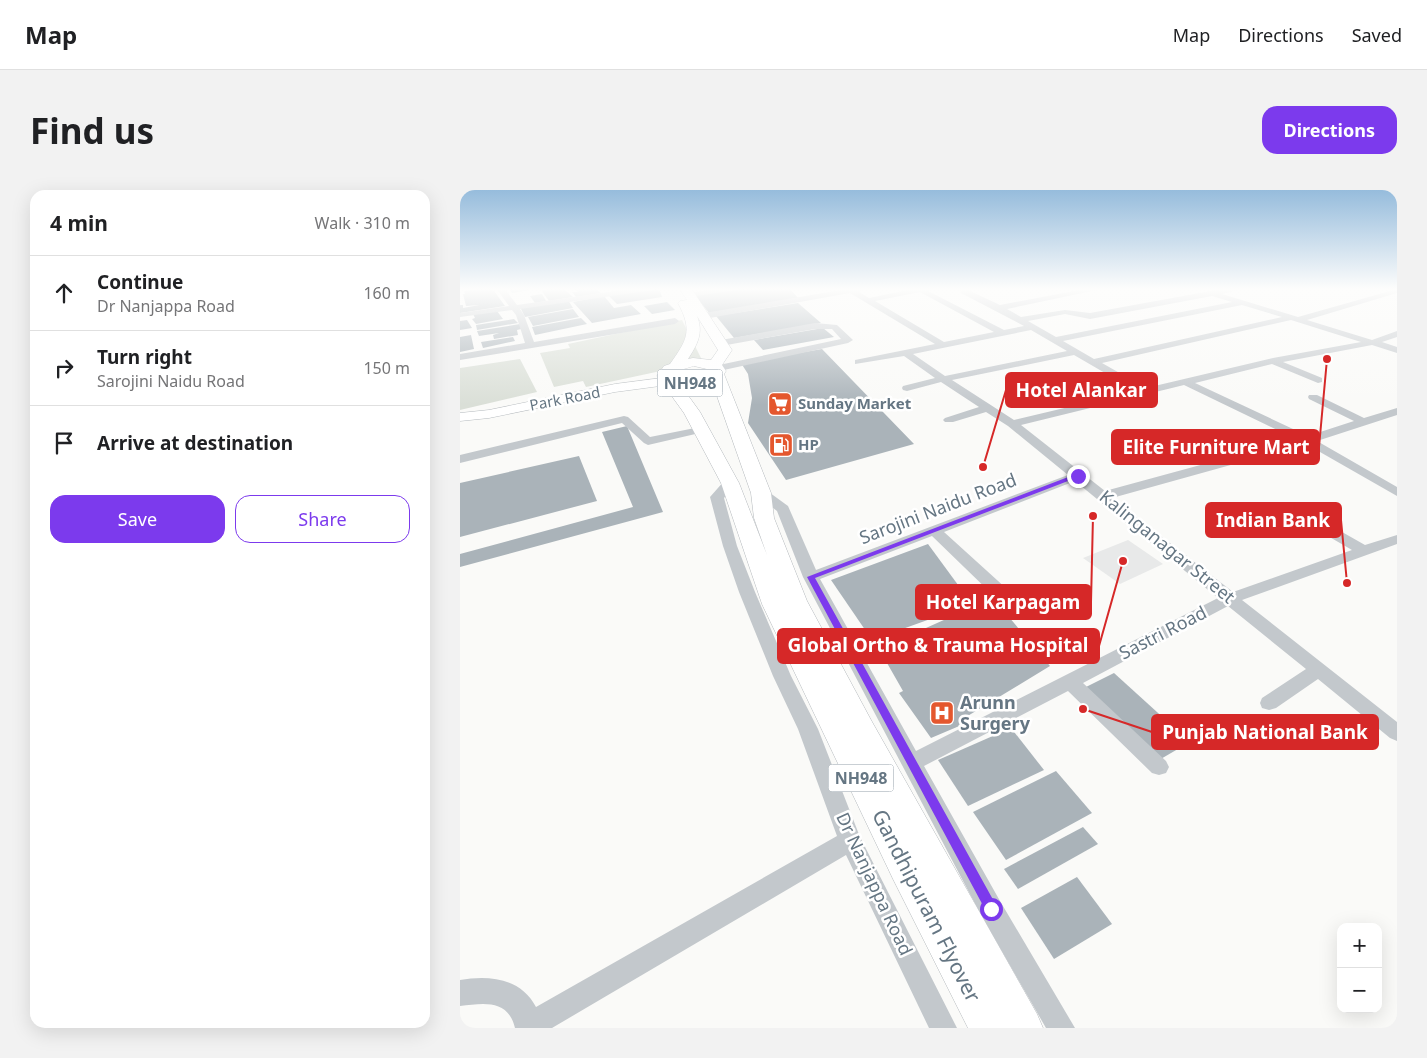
<!DOCTYPE html>
<html lang="en">
<head>
<meta charset="utf-8">
<style>
  :root { --surface:#fff; --page:#f2f2f2; --text:#202124; --muted:#757577; --line:#e0e0e0; --accent:#7c3aed }
  body { margin:0; font-family:"Noto Sans",sans-serif; background:var(--page); color:var(--text) }
  .controls { position:absolute; right:15px; bottom:15px; display:grid; overflow:hidden; border-radius:10px; box-shadow:0 5px 20px #0002 }
  .controls button { width:45px; height:45px; display:grid; place-items:center; padding:0; border:0; border-bottom:1px solid var(--line); background:var(--surface); color:var(--text); font:25px sans-serif }
  .stop { position:absolute; width:15px; height:15px; margin:-11px; border:4px solid #7c3aed; border-radius:50%; background:#fff }
  .stop.end { background:#7c3aed; border-color:#fff; box-shadow:0 1px 5px #0008 }
  .list { margin:0; padding:0; list-style:none }
  h2 { display:flex; justify-content:space-between; align-items:center; height:65px; margin:0; padding:0 20px; font-size:21px }
  h2 small { font-size:16px; font-weight:400; color:var(--muted) }
  .list li { display:grid; grid-template-columns:32px 1fr auto; gap:15px; align-items:center; box-sizing:border-box; height:75px; padding:0 20px; border-top:1px solid var(--line) }
  .list b { display:block; font-size:19px; white-space:nowrap }
  .list p { margin:0; font-size:16px; white-space:nowrap; color:var(--muted) }
  .list em { font-size:16px; font-style:normal; color:var(--muted) }
  .actions { display:flex; gap:10px; padding:15px 20px }
  .actions a { flex:1; padding:11px 0; border:1px solid var(--accent); border-radius:15px; text-align:center; font-size:18px; color:var(--accent) }
  .actions .main { background:var(--accent); color:#fff }
  .icon { flex:none; width:28px; height:28px; fill:none; stroke:currentColor; stroke-width:2; stroke-linecap:round; stroke-linejoin:round }
  .map { position:relative; flex:none; width:937px; height:838px; overflow:hidden; border-radius:15px }
  header { display:flex; align-items:center; gap:30px; box-sizing:border-box; height:70px; padding:0 25px; background:var(--surface); border-bottom:1px solid var(--line) }
  header strong { font-size:24px }
  nav { display:flex; gap:28px; margin-inline-start:auto; font-size:18px }
  .intro { display:flex; align-items:center; justify-content:space-between; box-sizing:border-box; height:120px; padding:0 30px }
  h1 { margin:0; font-size:35px }
  .button { padding:12px 22px; border-radius:15px; background:var(--accent); color:#fff; font-size:18px; font-weight:700 }
  main { display:flex; gap:30px; padding:0 30px }
  aside { flex:1; background:var(--surface); border-radius:15px; box-shadow:0 5px 20px #0002 }
  .map>svg:first-child { display:block }
</style>
</head>
<body>
<header>
<strong>Map</strong>
<nav><a>Map</a><a>Directions</a><a>Saved</a></nav>
</header>
<div class="intro"><h1>Find us</h1><a class="button">Directions</a></div>
<main>
<aside>
<h2>4 min<small>Walk · 310 m</small></h2>
<ul class="list">
<li><svg class="icon" aria-label="ahead" viewBox="0 0 24 24"><path d="M12 20V5M6 11l6-6 6 6"/></svg><div><b>Continue</b><p>Dr Nanjappa Road</p></div><em>160 m</em></li>
<li><svg class="icon" aria-label="right" viewBox="0 0 24 24"><path d="M7 20v-9h11M14 6l5 5-5 5"/></svg><div><b>Turn right</b><p>Sarojini Naidu Road</p></div><em>150 m</em></li>
<li><svg class="icon" aria-label="arrive" viewBox="0 0 24 24"><path d="M6 21V4h12l-3 4 3 4H6"/></svg><div><b>Arrive at destination</b></div></li>
</ul>
<div class="actions"><a class="main">Save</a><a>Share</a></div>
</aside>
<div class="map">
<svg width="937" height="838" viewBox="0 0 937 838">
  <rect width="100%" height="100%" fill="#fafaf8"/>
  <path fill="#e8e9e9" d="M668,350L703,374L660,394L623,368Z"/>
  <g fill="#dadfd7">
    <path d="M222,130L242,170L224,176L126,197L123,191L94,197L80,163L110,158L108,154Z"/>
    <path d="M60,169L77,202L0,220V178Z"/>
  </g>
  <g fill="#aab3b9">
    <path d="M22,98H32L45,116L0,123V115H3V118L19,115L6,116L3,104H5L4,101Z"/>
    <path d="M49,98H70L71,100L52,103Z"/>
    <path d="M90,98H103L113,107L89,111L81,100Z"/>
    <path d="M120,98H135L141,103L116,107L112,102H118L114,99Z"/>
    <path d="M199,98L202,107L157,114L148,105Z"/>
    <path d="M276,98H329L339,109L249,123L234,104Z"/>
    <path d="M82,104L86,111L75,113L70,106Z"/>
    <path d="M144,106L154,118L171,115L181,124L132,133L113,112Z"/>
    <path d="M108,110L113,118L65,127L60,117Z"/>
    <path d="M207,112L215,120L192,124L184,116Z"/>
    <path d="M338,113L361,133L274,148L256,126Z"/>
    <path d="M113,119L119,127L73,136L68,127Z"/>
    <path d="M37,121L43,129L16,134L12,129L15,128L13,124Z"/>
    <path d="M121,128L127,134L75,145L72,137Z"/>
    <path d="M54,129L58,133L17,140L16,135Z"/>
    <path d="M7,130L12,138L0,140V131Z"/>
    <path d="M60,134L61,139L57,140L58,145L34,149L33,145L39,143L19,146L17,141Z"/>
    <path d="M363,138L374,147L303,160L294,150Z"/>
    <path d="M11,145L14,159L0,162V147Z"/>
    <path d="M53,147L55,151L23,158L21,152Z"/>
    <path d="M362,159L454,254L326,290L288,233L292,208L288,184L281,173Z"/>
    <path d="M167,236L203,322L0,377V364L173,317L142,242Z"/>
    <path d="M119,266L137,311L0,347V293Z"/>
    <path d="M468,354L512,414L412,450L371,390Z"/>
    <path d="M533,408L590,476L501,530L504,534L471,548L439,503L443,501L419,459Z"/>
    <path d="M654,483L730,552L699,570L624,498Z"/>
    <path d="M551,538L584,580L508,616L478,570Z"/>
    <path d="M596,581L632,623L546,670L513,622Z"/>
    <path d="M623,637L638,654L558,699L544,679Z"/>
    <path d="M617,687L652,734L594,769L561,718Z"/>
  </g>
  <g fill="none" stroke-linecap="round" stroke-linejoin="round">
    <defs>
      <path id="major" d="M210,187L217,191L215,194L155,202L29,228L0,231V223L29,220L155,194Z"/>
      <path id="highway" d="M219,98H231L272,160L262,175L266,181L264,184L311,303L314,328L347,411L411,530L577,824L583,838H508L433,689L302,414L261,293L224,223L211,205L210,196L203,193L197,186L204,176L210,174C227,150 233,141 218,113L220,111L227,110ZM237,126L258,160L251,170L233,168L228,169C237,155 244,143 237,126ZM234,176L251,180C241,189 223,193 212,185L214,182ZM252,192L291,303L294,328L307,365L279,293L240,222L227,204L225,198Z"/>
    </defs>
    <use href="#major" stroke="#b5babe" stroke-width="1"/>
    <use href="#highway" stroke="#b4b9bd" stroke-width="1"/>
    <g fill="#c3c8cc" fill-rule="evenodd">
      <path d="M36,98H44L57,115L177,98H198L194,100L60,119L64,125L74,152L215,128L219,131L215,134L0,170V164L65,153L56,125L52,120L0,127V123L49,116Z"/>
      <path d="M261,98H280L276,100L230,107L226,105L230,103Z"/>
      <path d="M393,98H411L399,102L409,108L458,98H474L468,101L544,140L564,136L501,103L500,98H508V100L540,115L630,98H646L547,119L561,127L605,120L630,123L767,98H784L762,104L838,127L937,99V103L847,130L912,150L937,141V147L922,152L937,157V163L912,155L823,172L862,188V192L858,193L812,174L735,193L848,246L894,231L849,209L848,207L849,205H857L904,228L937,218V225L857,251L937,297V306L846,254L652,308L773,402L892,360L835,327L833,324L835,321H845L905,355L937,345V354L782,410L937,532V551L930,548L858,489L816,518L809,520L802,518L800,513L802,508L846,479L768,416L623,493L706,571L709,577L706,583L699,585L692,583L608,501L464,576L540,711L615,838H586L522,727L343,387L317,321L294,303L296,300H306L328,316L356,380L608,285L548,236L526,222L493,232H485L483,230L485,228L519,217L481,192L447,201L443,200L442,198L443,196L475,188L444,166L395,174V170L475,154L390,103L244,129L240,126L244,123ZM460,102L534,142L484,152L415,111ZM752,106L772,112L596,147L568,131L605,124L630,129ZM782,115L822,127L634,169L603,151ZM831,130L901,152L813,168L686,198L642,173ZM571,140L607,161L485,186L453,164ZM614,165L676,201L554,230L492,190ZM724,195L836,249L645,301L561,235ZM615,291L758,408L456,561L360,389L472,346L536,408H548L550,404L548,400L484,342Z"/>
      <path d="M355,133L377,135L393,150L388,153L259,181L254,178L259,175L381,149L372,139H355L261,156L256,153L261,150Z"/>
      <path d="M164,226L168,227L190,247L240,237L246,240L244,242L188,255L184,253L162,233L0,273V265Z"/>
      <path d="M270,289L276,293L264,308L277,356L295,402L331,486L358,539L400,647L497,838H469L386,665L92,838H55C48,809 24,813 0,816V790C29,785 61,788 76,817L377,646L338,539L313,486L279,402L263,356L250,307L265,290Z"/>
    </g>
    <use href="#major" fill="#fff" fill-rule="evenodd"/>
    <use href="#highway" fill="#fff" fill-rule="evenodd"/>
  </g>
  <linearGradient id="sky" x2="0" y2="1"><stop stop-color="#96bcdc"/><stop offset="0.46" stop-color="#fdfdfc"/><stop offset="1" stop-color="#fdfdfc" stop-opacity="0"/></linearGradient>
  <rect width="937" height="215" fill="url(#sky)"/>
  <path fill="#7c3aed" d="M616,284L621,286L355,388L536,715L537,719L536,723L531,725L527,723L347,387Z"/>
  <defs>
    <symbol id="supermarket-square" viewBox="-11 -11 22 22"><rect x="-9" y="-9" width="18" height="18" rx="4" fill="#e4572e" stroke="#fff"/><path d="M-6-5.5h2.5l.6 2H6L4.5 2H-2.5L-4.4-4H-6ZM-1.5 3.2a1.3 1.3 0 1 0 .1 0ZM3 3.2a1.3 1.3 0 1 0 .1 0Z" fill="#fff"/></symbol>
    <symbol id="fuel-square" viewBox="-11 -11 22 22"><rect x="-9" y="-9" width="18" height="18" rx="4" fill="#e4572e" stroke="#fff"/><path d="M-5.5-6h7V0h2V4h1.3V-2.5L3-4.5l.8-.8L6-3V5H2.5V1h-1V6h-7ZM-4.2-4.7v3.2H.2V-4.7Z" fill="#fff"/></symbol>
    <symbol id="hospital-square" viewBox="-11 -11 22 22"><rect x="-9" y="-9" width="18" height="18" rx="4" fill="#e4572e" stroke="#fff"/><path d="M-5-5h3v3.5h4V-5h3V5h-3V1.5h-4V5h-3Z" fill="#fff"/></symbol>
  </defs>
  <g fill-rule="evenodd">
    <use href="#supermarket-square" x="306" y="200" width="28" height="28"/>
    <use href="#fuel-square" x="307" y="241" width="28" height="28"/>
    <use href="#hospital-square" x="468" y="509" width="28" height="28"/>
  </g>
  <g text-anchor="middle" stroke-width="5" stroke-linejoin="round" paint-order="stroke">
    <g font-size="15" fill="#657683" stroke="#fff">
      <text transform="translate(105 209) rotate(-11)" y="5">Park Road</text>
    </g>
    <g font-size="15" font-weight="bold" fill="#657683" stroke="#fff" text-anchor="start">
      <text x="338" y="219">Sunday Market</text>
      <text x="338" y="260">HP</text>
    </g>
    <g fill="#fff" stroke="#939fa8" stroke-width="1">
      <rect x="197.5" y="179.5" width="65" height="27" rx="4"/>
      <rect x="368.5" y="574.5" width="65" height="27" rx="4"/>
    </g>
    <g font-size="16" font-weight="bold" fill="#657683">
      <text x="230" y="199">NH948</text>
      <text x="401" y="594">NH948</text>
    </g>
    <g font-size="18" fill="#657683" stroke="#fff">
      <text transform="translate(478 319) rotate(-21)" y="6">Sarojini Naidu Road</text>
      <text transform="translate(707 357) rotate(39)" y="6">Kalinganagar Street</text>
      <text transform="translate(703 443) rotate(-27)" y="6">Sastri Road</text>
      <text transform="translate(414 694) rotate(65)" y="6">Dr Nanjappa Road</text>
    </g>
    <g font-size="18" font-weight="bold" fill="#657683" stroke="#fff" text-anchor="start">
      <text x="500" y="519">Arunn<tspan x="500" dy="21">Surgery</tspan></text>
    </g>
    <g font-size="21" fill="#657683" stroke="#fff">
      <text transform="translate(466 716) rotate(63)" y="7">Gandhipuram Flyover</text>
    </g>
  </g>
  <path fill="none" stroke="#d62828" stroke-width="2" d="M523 277L546 200M867 169L859 257M887 393L881 330M633 326L631 412M663 371L639 456M623 519L692 542"/>
  <g fill="#d62828" stroke="#fff" stroke-width="2">
    <circle cx="523" cy="277" r="5"/>
    <circle cx="867" cy="169" r="5"/>
    <circle cx="887" cy="393" r="5"/>
    <circle cx="633" cy="326" r="5"/>
    <circle cx="663" cy="371" r="5"/>
    <circle cx="623" cy="519" r="5"/>
  </g>
  <g fill="#d62828" stroke="#d62828" stroke-width="2">
    <rect x="546" y="183" width="151" height="34" rx="5"/>
    <rect x="652" y="240" width="207" height="34" rx="5"/>
    <rect x="746" y="313" width="135" height="34" rx="5"/>
    <rect x="456" y="395" width="175" height="34" rx="5"/>
    <rect x="318" y="439" width="321" height="34" rx="5"/>
    <rect x="692" y="525" width="226" height="34" rx="5"/>
  </g>
  <g font-size="19" text-anchor="middle" font-weight="bold" fill="#fff">
    <text x="621" y="207">Hotel Alankar</text>
    <text x="756" y="264">Elite Furniture Mart</text>
    <text x="813" y="337">Indian Bank</text>
    <text x="543" y="419">Hotel Karpagam</text>
    <text x="478" y="462">Global Ortho &amp; Trauma Hospital</text>
    <text x="805" y="549">Punjab National Bank</text>
  </g>
</svg>
<div class="controls">
<button>+</button>
<button>−</button>
</div>
<div class="stop" style="left:531px;top:719px"></div>
<div class="stop end" style="left:618px;top:286px"></div>
</div>
</main>
</body>
</html>
